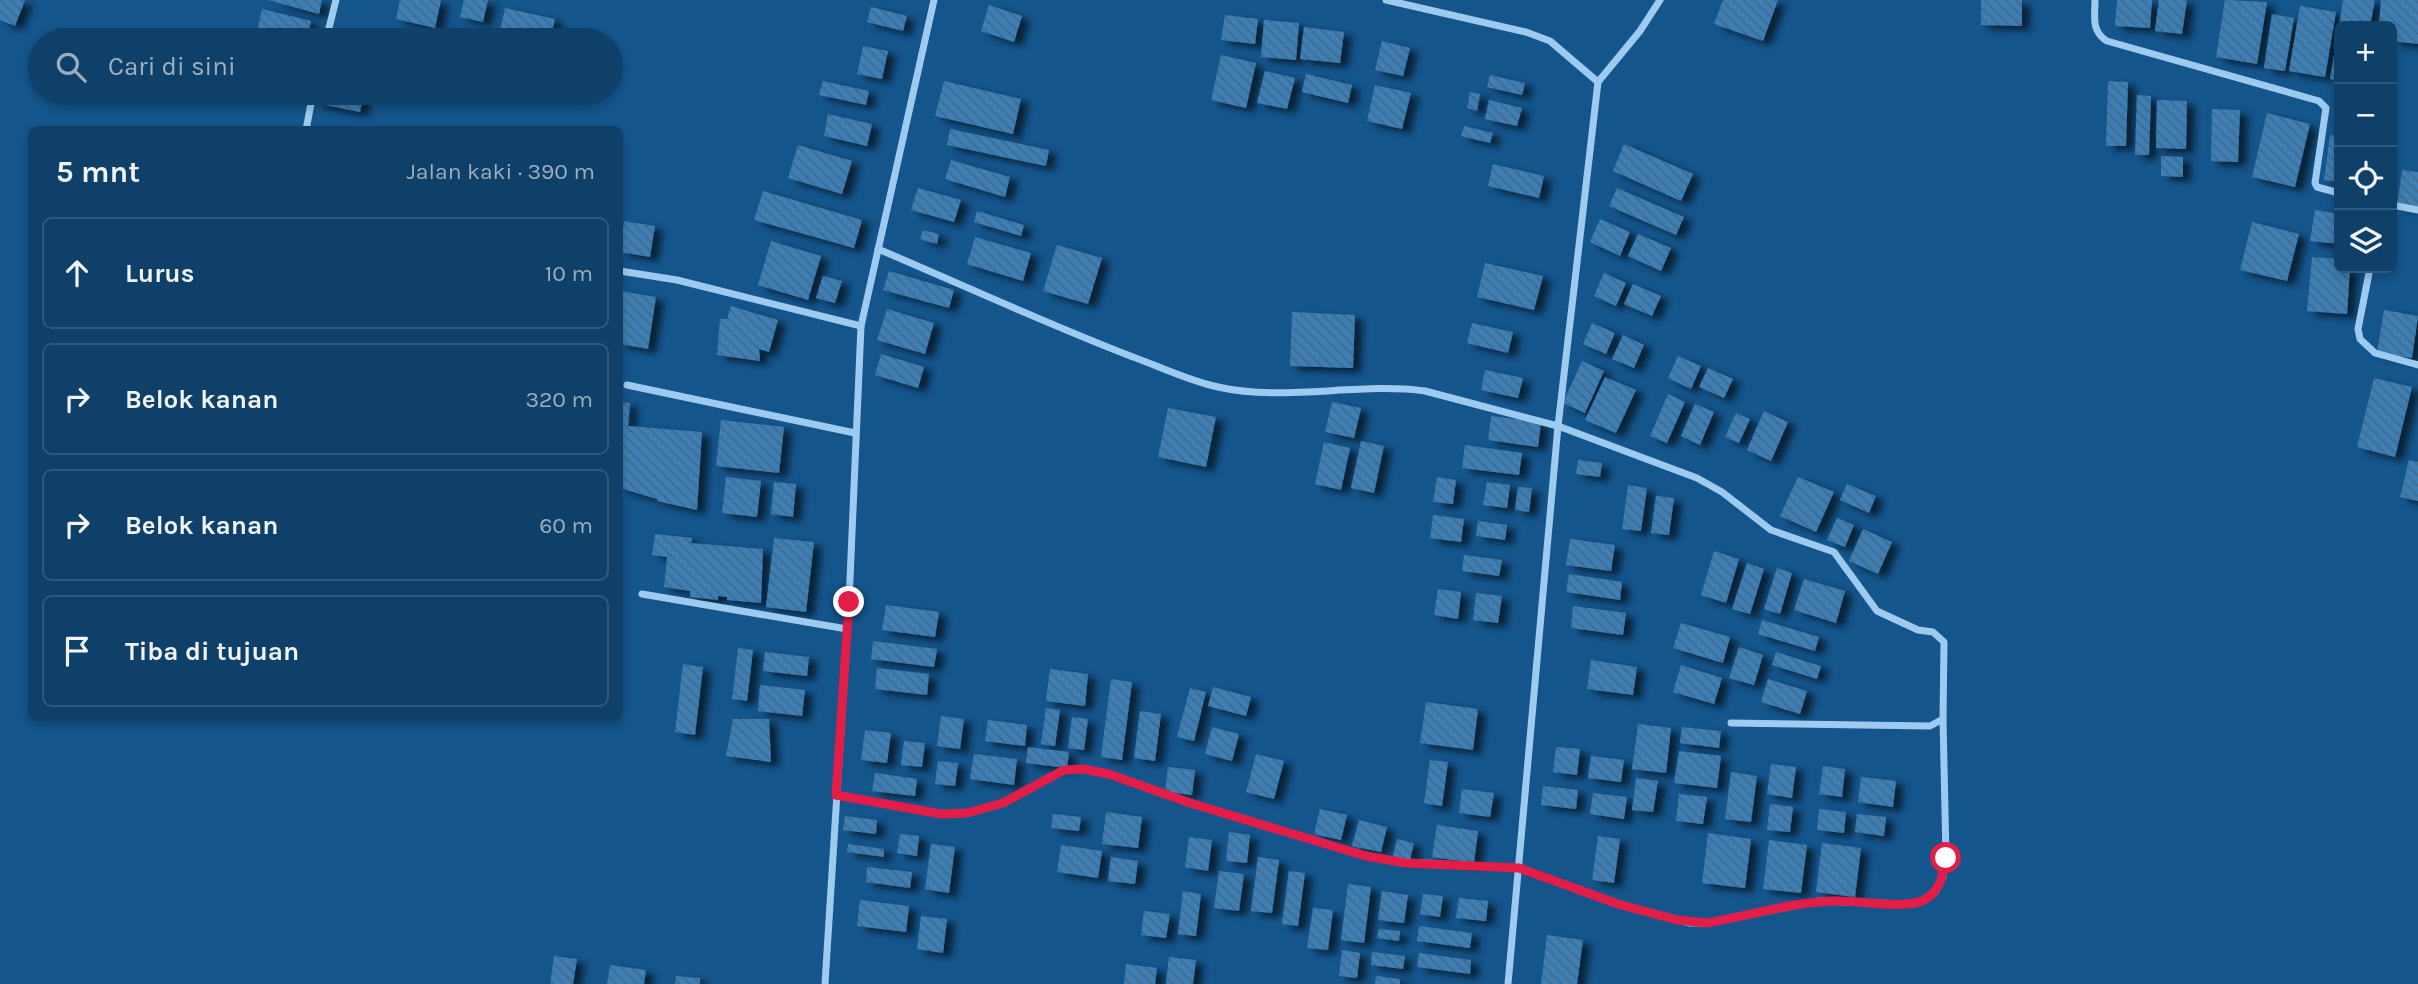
<!DOCTYPE html>
<html lang="id">
<head>
<meta charset="utf-8">
<style>
  :root { --surface:#0f4069; --page:#1d4b71; --text:#f1f3f6; --muted:#9bafc0; --line:#2f597d }
  body { margin:0; font-family:Karla,sans-serif; background:var(--page); color:var(--text) }
  .controls { position:absolute; right:21px; top:21px; display:grid; overflow:hidden; border-radius:10px; box-shadow:0 4px 10px #0003 }
  .controls button { width:63px; height:63px; display:grid; place-items:center; padding:0; border:0; border-bottom:2px solid var(--line); background:var(--surface); color:var(--text); font:35px sans-serif }
  .stop { position:absolute; width:21px; height:21px; margin:-16px; border:5px solid #e11d48; border-radius:50%; background:#fff }
  .stop.end { background:#e11d48; border-color:#fff; box-shadow:0 2px 7px #0008 }
  .list { margin:0; padding:0; list-style:none }
  h2 { display:flex; justify-content:space-between; align-items:center; height:91px; margin:0; padding:0 28px; font-size:30px }
  h2 small { font-size:23px; font-weight:400; color:var(--muted) }
  .list li { display:grid; grid-template-columns:46px 1fr auto; gap:21px; align-items:center; box-sizing:border-box; height:112px; margin:0 14px 14px; padding:0 14px; border:2px solid var(--line); border-radius:10px }
  .list b { display:block; font-size:26px; white-space:nowrap }
  .list em { font-size:23px; font-style:normal; color:var(--muted) }
  .icon { flex:none; width:38px; height:38px; fill:none; stroke:currentColor; stroke-width:2; stroke-linecap:round; stroke-linejoin:round }
  .map { position:relative; flex:none; width:2418px; height:984px; overflow:hidden }
  .search { position:absolute; background:var(--surface); box-shadow:0 4px 10px #0003; left:28px; top:28px; width:595px; height:77px; display:flex; align-items:center; gap:18px; box-sizing:border-box; padding:0 24px; border-radius:38px; color:var(--muted); font-size:26px }
  .panel { position:absolute; background:var(--surface); box-shadow:0 4px 10px #0003; left:28px; top:126px; width:595px; height:595px; border-radius:10px }
  .map>svg:first-child { display:block }
</style>
</head>
<body>
<div class="map">
<svg width="2418" height="984" viewBox="0 0 2418 984">
  <defs>
    <pattern id="building-back-hatch" width="6" height="6" patternUnits="userSpaceOnUse" patternTransform="scale(1.75)"><rect width="6" height="6" fill="#3d7fb5"/><path d="M-1 5l2 2M0 0l6 6M5-1l2 2" fill="none" stroke="#446886"/></pattern>
    <filter id="shadow"><feDropShadow dx="8" dy="4.5" stdDeviation="3.5" flood-color="#0009"/></filter>
  </defs>
  <rect width="100%" height="100%" fill="#14558c"/>
  <g fill="url(#building-back-hatch)" filter="url(#shadow)">
    <path d="M0,0H25L15,26L0,20Z"/>
    <path d="M268,0H322L319,14Z"/>
    <path d="M400,0H441L435,28L396,19Z"/>
    <path d="M464,0H488L483,22L460,17Z"/>
    <path d="M1723,0H1778L1763,41L1714,24Z"/>
    <path d="M1981,0H2022V26L1981,25Z"/>
    <path d="M2117,0H2152L2150,28L2115,26Z"/>
    <path d="M2159,0H2187L2182,34L2155,31Z"/>
    <path d="M2225,0L2267,2L2257,64L2216,57Z"/>
    <path d="M2343,0H2375L2370,26H2339Z"/>
    <path d="M2381,0H2418V44L2392,41V26H2379Z"/>
    <path d="M989,5L1022,16L1014,42L981,31Z"/>
    <path d="M2300,6L2336,12L2325,77L2289,71Z"/>
    <path d="M871,7L907,16L903,31L867,22Z"/>
    <path d="M505,8L555,19L550,40H498Z"/>
    <path d="M262,9L311,21L307,40H255Z"/>
    <path d="M2272,14L2294,18L2285,71L2264,68Z"/>
    <path d="M1225,15L1258,19L1255,44L1221,40Z"/>
    <path d="M1264,20L1299,23L1296,60L1261,57Z"/>
    <path d="M1304,27L1344,32L1340,63L1300,59Z"/>
    <path d="M2338,33H2339V80L2330,79Z"/>
    <path d="M1382,41L1410,48L1403,76L1375,70Z"/>
    <path d="M863,46L888,51L882,79L857,74Z"/>
    <path d="M1221,55L1256,63L1246,108L1211,100Z"/>
    <path d="M1265,71L1295,78L1287,109L1257,103Z"/>
    <path d="M1306,74L1352,85L1348,103L1302,92Z"/>
    <path d="M1490,75L1525,83L1522,95L1487,87Z"/>
    <path d="M823,81L869,91L866,105L819,95Z"/>
    <path d="M944,81L1021,99L1013,134L935,116Z"/>
    <path d="M2108,81L2128,82L2126,146H2106Z"/>
    <path d="M1375,85L1411,93L1402,129L1367,121Z"/>
    <path d="M1470,92L1480,94L1477,111L1467,108Z"/>
    <path d="M317,93H364L360,112L315,103Z"/>
    <path d="M2137,95L2151,96L2149,155H2135Z"/>
    <path d="M1489,100L1522,108L1517,126L1485,119Z"/>
    <path d="M2157,100L2187,101L2186,149L2156,148Z"/>
    <path d="M2212,109L2240,110L2238,162L2211,161Z"/>
    <path d="M2267,113L2310,124L2295,187L2252,177Z"/>
    <path d="M828,114L872,124L867,146L824,136Z"/>
    <path d="M1464,126L1493,133L1490,143L1461,136Z"/>
    <path d="M950,129L1049,150L1046,166L947,145Z"/>
    <path d="M2330,135L2339,136V182L2324,180Z"/>
    <path d="M1624,144L1693,174L1681,201L1613,171Z"/>
    <path d="M798,145L852,161L842,194L788,178Z"/>
    <path d="M2161,156L2183,157V177L2161,176Z"/>
    <path d="M951,160L1010,177L1005,197L945,179Z"/>
    <path d="M1493,164L1544,176L1539,198L1488,186Z"/>
    <path d="M2402,170L2418,172V208L2397,205Z"/>
    <path d="M918,188L961,200L954,222L911,210Z"/>
    <path d="M1617,188L1684,217L1676,235L1609,206Z"/>
    <path d="M763,191L862,220L854,248L754,220Z"/>
    <path d="M2315,210L2339,214V244L2310,241Z"/>
    <path d="M977,211L1024,225L1021,236L974,222Z"/>
    <path d="M1600,219L1630,232L1620,256L1590,242Z"/>
    <path d="M624,221L655,226L650,257L620,252Z"/>
    <path d="M2252,222L2299,234L2287,281L2240,270Z"/>
    <path d="M923,230L939,234L937,244L920,239Z"/>
    <path d="M1638,234L1671,248L1661,271L1628,256Z"/>
    <path d="M975,237L1031,253L1023,281L967,264Z"/>
    <path d="M771,241L821,256L808,300L758,285Z"/>
    <path d="M1057,245L1102,258L1088,304L1043,291Z"/>
    <path d="M2312,257L2339,259V268H2350L2347,314L2307,311Z"/>
    <path d="M1485,263L1543,276L1534,310L1477,297Z"/>
    <path d="M889,271L954,290L949,308L883,290Z"/>
    <path d="M1604,273L1626,283L1616,306L1594,296Z"/>
    <path d="M823,276L842,281L835,303L816,298Z"/>
    <path d="M1633,284L1661,296L1652,316L1624,304Z"/>
    <path d="M620,291L656,297L648,349L620,344Z"/>
    <path d="M731,306L778,320L769,352L759,349L760,361L717,355L720,319H727Z"/>
    <path d="M887,309L934,323L925,354L877,340Z"/>
    <path d="M2384,310L2418,316L2412,358L2377,353Z"/>
    <path d="M1292,312L1355,315L1353,368L1290,366Z"/>
    <path d="M1472,323L1513,332L1508,353L1467,343Z"/>
    <path d="M1592,323L1615,333L1606,354L1583,344Z"/>
    <path d="M1623,335L1644,345L1634,368L1612,359Z"/>
    <path d="M881,354L924,367L918,388L875,375Z"/>
    <path d="M1678,356L1701,366L1691,389L1668,378Z"/>
    <path d="M1582,361L1604,371L1585,413L1563,403Z"/>
    <path d="M1708,368L1733,379L1724,398L1699,387Z"/>
    <path d="M1485,370L1523,378L1518,398L1481,390Z"/>
    <path d="M1605,377L1636,390L1616,433L1585,420Z"/>
    <path d="M2374,378L2412,387L2395,457L2357,447Z"/>
    <path d="M1668,394L1685,402L1667,443L1650,436Z"/>
    <path d="M620,402L630,403L628,426L702,432L697,510L657,501V499L620,488Z"/>
    <path d="M1332,402L1361,408L1354,438L1325,432Z"/>
    <path d="M1695,404L1714,412L1700,445L1681,436Z"/>
    <path d="M1168,408L1216,417L1206,467L1158,457Z"/>
    <path d="M1764,411L1788,422L1771,461L1747,450Z"/>
    <path d="M1736,413L1750,419L1739,443L1725,437Z"/>
    <path d="M1491,416L1541,422L1538,447L1488,440Z"/>
    <path d="M721,420L784,427L779,473L716,466Z"/>
    <path d="M1361,441L1384,446L1374,493L1351,488Z"/>
    <path d="M1324,442L1350,448L1341,490L1315,484Z"/>
    <path d="M1465,445L1522,453L1519,475L1462,468Z"/>
    <path d="M1578,460L1602,463L1600,477L1576,474Z"/>
    <path d="M2409,460L2418,462V501L2400,497Z"/>
    <path d="M726,477L761,481L757,517L722,513Z"/>
    <path d="M1437,477L1456,480L1453,504L1433,502Z"/>
    <path d="M1798,477L1834,492L1816,532L1780,516Z"/>
    <path d="M774,482L796,484L793,517L771,514Z"/>
    <path d="M1487,482L1510,485L1507,508L1483,505Z"/>
    <path d="M1847,484L1876,496L1869,513L1840,500Z"/>
    <path d="M1628,485L1647,488L1641,531L1622,529Z"/>
    <path d="M1518,487L1532,488L1529,512L1515,510Z"/>
    <path d="M1656,496L1674,498L1669,535L1651,533Z"/>
    <path d="M1433,515L1464,519L1461,542L1430,538Z"/>
    <path d="M1837,518L1854,525L1845,547L1827,540Z"/>
    <path d="M1478,521L1507,525L1505,540L1476,536Z"/>
    <path d="M1863,529L1892,542L1878,574L1849,561Z"/>
    <path d="M655,534L692,538L691,543L763,549L761,603L727,600V597L718,596V600L690,597V591L664,587L667,557L652,555Z"/>
    <path d="M774,538L814,542L806,612L766,607Z"/>
    <path d="M1570,539L1615,545L1611,571L1566,565Z"/>
    <path d="M1714,551L1739,559L1726,603L1701,595Z"/>
    <path d="M1464,555L1502,560L1499,576L1462,571Z"/>
    <path d="M1747,563L1764,569L1750,614L1732,609Z"/>
    <path d="M1777,568L1792,573L1780,614L1764,609Z"/>
    <path d="M1569,574L1622,582L1620,600L1566,592Z"/>
    <path d="M1804,579L1845,591L1836,623L1794,610Z"/>
    <path d="M1438,589L1461,592L1458,619L1434,615Z"/>
    <path d="M1476,593L1502,596L1498,623L1473,620Z"/>
    <path d="M886,605L939,612L935,637L882,630Z"/>
    <path d="M1573,606L1626,613L1623,635L1571,628Z"/>
    <path d="M1762,620L1819,637L1815,651L1758,634Z"/>
    <path d="M1681,623L1730,637L1723,663L1673,648Z"/>
    <path d="M873,641L937,649L934,667L871,659Z"/>
    <path d="M1739,647L1763,655L1754,685L1729,678Z"/>
    <path d="M738,648L753,650L747,701L732,699Z"/>
    <path d="M765,652L809,657L807,676L763,671Z"/>
    <path d="M1776,652L1821,666L1817,679L1772,665Z"/>
    <path d="M1591,660L1637,667L1633,695L1587,689Z"/>
    <path d="M683,664L703,667L695,735L675,732Z"/>
    <path d="M1681,665L1722,678L1714,704L1673,692Z"/>
    <path d="M877,668L929,674L927,695L875,689Z"/>
    <path d="M1050,669L1088,674L1085,706L1046,701Z"/>
    <path d="M1111,679L1132,682L1122,760L1101,757Z"/>
    <path d="M1768,679L1807,691L1800,714L1761,702Z"/>
    <path d="M760,685L805,690L802,716L758,711Z"/>
    <path d="M1213,687L1251,697L1246,716L1208,706Z"/>
    <path d="M1190,688L1206,692L1194,741L1177,737Z"/>
    <path d="M1426,702L1478,709L1473,750L1420,743Z"/>
    <path d="M1046,708L1060,710L1055,746L1041,744Z"/>
    <path d="M1140,711L1161,714L1155,761L1134,758Z"/>
    <path d="M941,716L964,719L960,749L937,746Z"/>
    <path d="M1072,717L1088,719L1084,750L1068,748Z"/>
    <path d="M733,719H769L771,762L726,756Z"/>
    <path d="M988,720L1027,725L1025,746L985,741Z"/>
    <path d="M1638,724L1671,728L1666,773L1632,769Z"/>
    <path d="M1212,727L1239,734L1232,761L1205,754Z"/>
    <path d="M1682,727L1721,731L1719,748L1680,743Z"/>
    <path d="M865,730L891,733L887,763L861,760Z"/>
    <path d="M904,741L925,743L922,767L901,765Z"/>
    <path d="M1028,747L1069,752L1067,768L1026,763Z"/>
    <path d="M1556,747L1580,749L1577,775L1553,772Z"/>
    <path d="M1679,751L1721,756L1717,788L1674,783Z"/>
    <path d="M974,754L1017,759L1014,785L970,779Z"/>
    <path d="M1256,754L1284,761L1274,799L1246,792Z"/>
    <path d="M1591,756L1624,760L1621,782L1588,778Z"/>
    <path d="M1430,760L1448,762L1442,806L1424,803Z"/>
    <path d="M938,761L958,763L955,786L935,784Z"/>
    <path d="M1771,764L1796,767L1792,798L1767,794Z"/>
    <path d="M1823,766L1845,769L1842,797L1819,794Z"/>
    <path d="M1168,767L1195,770L1192,795L1165,792Z"/>
    <path d="M1731,772L1757,776L1751,822L1725,819Z"/>
    <path d="M875,773L917,779L915,796L872,791Z"/>
    <path d="M1861,777L1896,781L1893,807L1858,802Z"/>
    <path d="M1636,778L1658,781L1653,812L1632,810Z"/>
    <path d="M1543,786L1578,790L1576,809L1541,805Z"/>
    <path d="M1462,789L1494,793L1490,817L1459,813Z"/>
    <path d="M1593,793L1627,797L1624,819L1590,814Z"/>
    <path d="M1679,794L1707,797L1703,824L1676,821Z"/>
    <path d="M1770,804L1793,807L1790,832L1767,830Z"/>
    <path d="M1320,809L1347,815L1341,840L1314,834Z"/>
    <path d="M1819,809L1846,812L1844,833L1817,830Z"/>
    <path d="M1106,812L1142,817L1138,848L1102,844Z"/>
    <path d="M1053,814L1081,817L1079,831L1051,828Z"/>
    <path d="M1857,814L1886,817L1884,836L1855,832Z"/>
    <path d="M845,816L877,820L876,834L843,830Z"/>
    <path d="M1359,820L1387,827L1381,852L1352,846Z"/>
    <path d="M1437,825L1478,831L1474,863L1432,857Z"/>
    <path d="M1229,832L1250,835L1247,863L1226,861Z"/>
    <path d="M1708,833L1751,839L1745,888L1702,883Z"/>
    <path d="M900,834L919,836L917,856L897,853Z"/>
    <path d="M1598,836L1620,839L1614,883L1592,880Z"/>
    <path d="M1189,837L1212,840L1208,871L1185,867Z"/>
    <path d="M1397,839L1414,843L1410,860L1393,856Z"/>
    <path d="M1769,840L1807,845L1801,893L1763,889Z"/>
    <path d="M1822,843L1861,848L1855,897L1816,892Z"/>
    <path d="M848,844L884,849V857L847,852Z"/>
    <path d="M931,844L955,847L949,893L925,889Z"/>
    <path d="M1061,845L1102,851L1098,878L1057,872Z"/>
    <path d="M1111,857L1138,861L1135,884L1108,881Z"/>
    <path d="M1258,857L1279,860L1272,913L1251,911Z"/>
    <path d="M867,867L912,872L910,888L866,882Z"/>
    <path d="M1219,871L1244,874L1239,911L1214,908Z"/>
    <path d="M1289,871L1305,873L1298,926L1282,924Z"/>
    <path d="M1348,884L1371,887L1364,943L1341,940Z"/>
    <path d="M1183,891L1201,894L1196,936L1178,934Z"/>
    <path d="M1382,891L1408,895L1404,923L1378,920Z"/>
    <path d="M1423,894L1443,896L1440,917L1420,914Z"/>
    <path d="M1459,898L1488,901L1486,921L1456,918Z"/>
    <path d="M860,900L909,906L906,932L857,926Z"/>
    <path d="M1313,908L1333,910L1328,950L1307,948Z"/>
    <path d="M1144,911L1170,914L1166,938L1141,935Z"/>
    <path d="M921,916L947,919L943,953L917,949Z"/>
    <path d="M1419,926L1472,933L1470,948L1417,941Z"/>
    <path d="M1379,929L1400,931L1399,941L1377,938Z"/>
    <path d="M1547,935L1583,940L1577,984H1541Z"/>
    <path d="M1342,950L1360,953L1357,978L1339,976Z"/>
    <path d="M1372,952L1405,956L1403,969L1371,965Z"/>
    <path d="M1419,953L1471,960L1470,974L1417,967Z"/>
    <path d="M554,956L577,959L573,984H550Z"/>
    <path d="M1169,957L1196,960L1193,984H1166Z"/>
    <path d="M1126,964L1157,968L1155,984H1124Z"/>
    <path d="M610,965L646,970L644,984H607Z"/>
    <path d="M676,976L700,978V984H675Z"/>
    <path d="M1376,976L1400,979V984H1375Z"/>
  </g>
  <g fill="none" stroke-linecap="round" stroke-linejoin="round">
    <g stroke="#9dcbf0" stroke-width="7">
      <path d="M1386,0L1526,32L1550,41L1598,82L1640,31L1660,0"/>
      <path d="M2095,0C2095,17 2091,31 2107,41L2319,101L2326,108L2315,183L2317,187L2339,193"/>
      <path d="M326,40L336,0"/>
      <path d="M306,130L313,93"/>
      <path d="M2392,205L2418,210"/>
      <path d="M878,249C963,285 1047,324 1133,357C1161,367 1189,381 1218,387C1284,402 1359,382 1425,391L1558,426L1697,478L1722,492L1771,530L1834,552L1877,611L1918,630L1933,632L1944,642L1943,719L1930,726L1731,723"/>
      <path d="M2370,268L2358,329L2360,339L2375,353L2418,365"/>
      <path d="M620,271L677,280L861,326"/>
      <path d="M627,385L855,433"/>
      <path d="M642,594L847,629"/>
      <path d="M836,795L941,814L967,813L1003,803L1064,770L1083,769L1109,774L1190,803L1366,856L1406,862L1519,868L1618,904L1690,923H1707L1819,901L1905,904L1923,901L1936,891L1943,877L1946,857L1943,719"/>
      <path d="M825,984L849,602L861,326L934,0"/>
      <path d="M1508,984L1558,426L1598,82"/>
    </g>
  </g>
  <g fill="none" stroke-linecap="round" stroke-linejoin="round">
    <path stroke="#e11d48" stroke-width="9" d="M849,602L836,795L941,814L967,813L1003,803L1064,770L1083,769L1109,774L1190,803L1366,856L1406,863L1519,868L1618,904L1677,920L1707,923C1747,916 1801,900 1840,901C1862,901 1907,910 1926,899C1941,889 1943,874 1946,858"/>
  </g>
</svg>
<div class="controls">
<button>+</button>
<button>−</button>
<button><svg class="icon" aria-label="locate" viewBox="0 0 24 24"><circle cx="12" cy="12" r="6"/><path d="M12 2v4M12 18v4M2 12h4M18 12h4"/></svg></button>
<button><svg class="icon" aria-label="layers" viewBox="0 0 24 24"><path d="M12 4l9 5-9 5-9-5zM3 14l9 5 9-5"/></svg></button>
</div>
<div class="stop" style="left:1946px;top:858px"></div>
<div class="stop end" style="left:849px;top:602px"></div>
<div class="search"><svg class="icon" aria-label="search" viewBox="0 0 24 24"><circle cx="10" cy="10" r="6"/><path d="M15 15l6 6"/></svg>Cari di sini</div>
<section class="panel">
<h2>5 mnt<small>Jalan kaki · 390 m</small></h2>
<ul class="list">
<li><svg class="icon" aria-label="ahead" viewBox="0 0 24 24"><path d="M12 20V5M6 11l6-6 6 6"/></svg><div><b>Lurus</b></div><em>10 m</em></li>
<li><svg class="icon" aria-label="right" viewBox="0 0 24 24"><path d="M7 20v-9h11M14 6l5 5-5 5"/></svg><div><b>Belok kanan</b></div><em>320 m</em></li>
<li><svg class="icon" aria-label="right" viewBox="0 0 24 24"><path d="M7 20v-9h11M14 6l5 5-5 5"/></svg><div><b>Belok kanan</b></div><em>60 m</em></li>
<li><svg class="icon" aria-label="arrive" viewBox="0 0 24 24"><path d="M6 21V4h12l-3 4 3 4H6"/></svg><div><b>Tiba di tujuan</b></div></li>
</ul>
</section>
</div>
</body>
</html>
